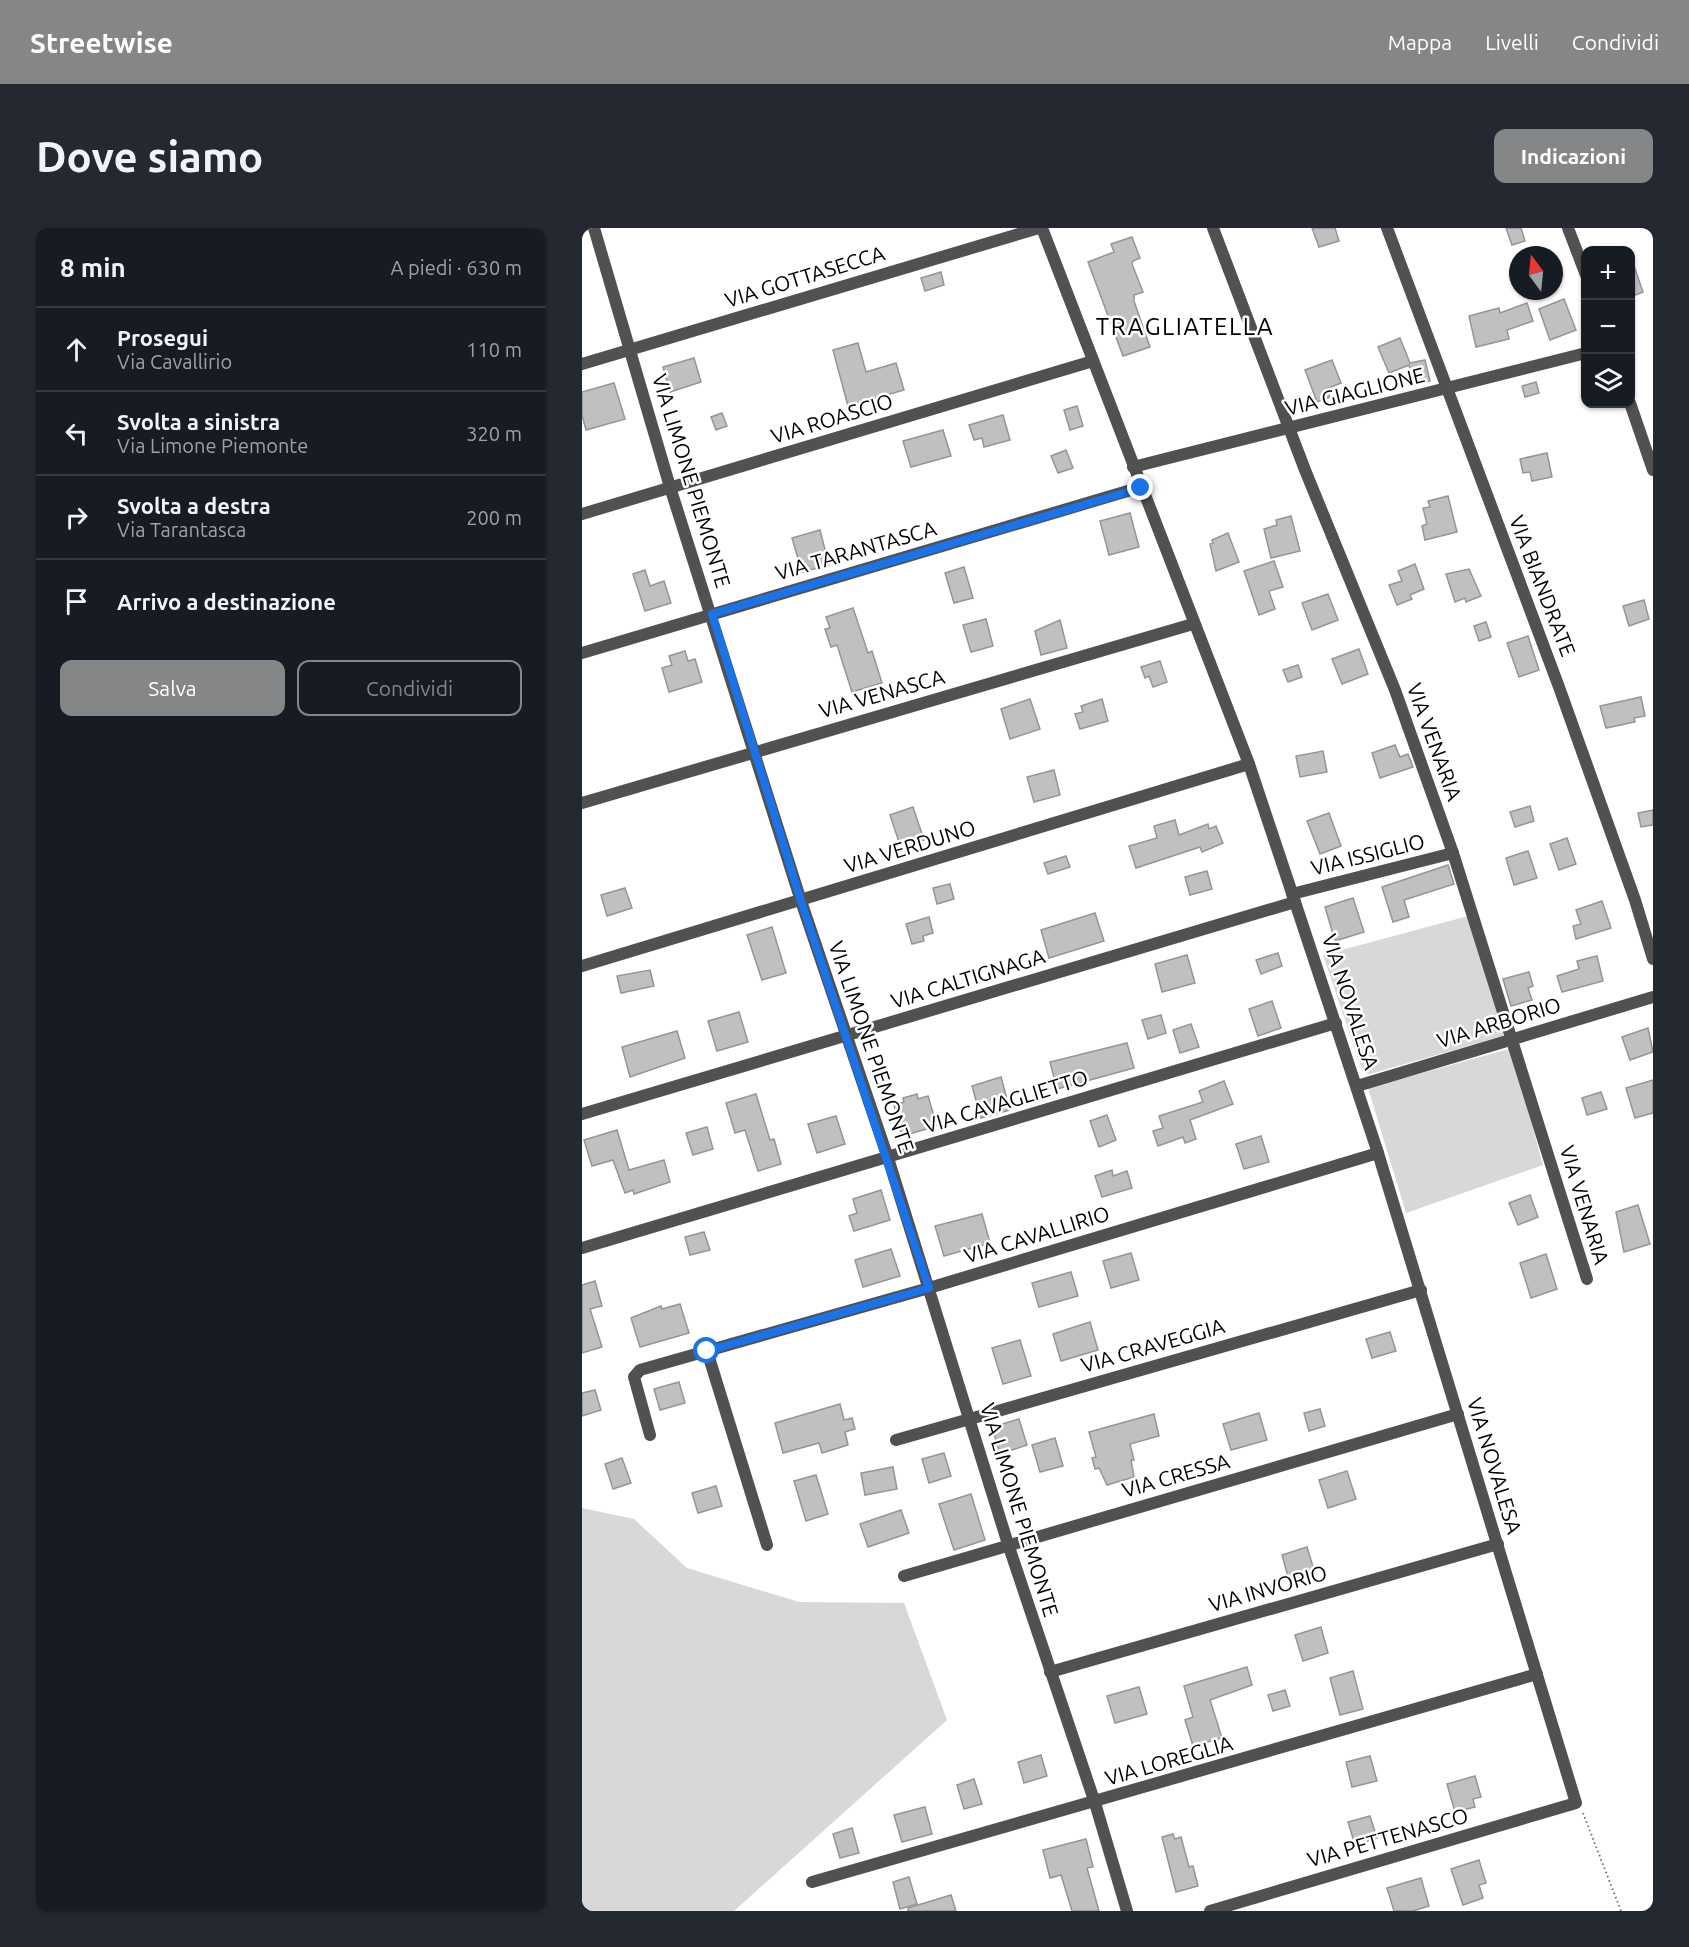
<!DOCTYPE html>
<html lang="it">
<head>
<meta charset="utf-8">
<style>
  :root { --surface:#171b24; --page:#242831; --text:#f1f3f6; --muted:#9ea1a6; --line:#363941; --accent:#858687 }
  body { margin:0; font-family:Ubuntu,sans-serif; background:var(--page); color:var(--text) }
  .controls { position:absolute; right:18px; top:18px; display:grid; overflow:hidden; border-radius:12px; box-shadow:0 2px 4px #0004 }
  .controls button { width:54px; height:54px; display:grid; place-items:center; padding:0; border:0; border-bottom:2px solid var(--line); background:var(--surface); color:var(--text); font:30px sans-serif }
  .compass { position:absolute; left:927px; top:18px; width:54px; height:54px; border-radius:50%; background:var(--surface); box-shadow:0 2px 4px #0004; rotate:345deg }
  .stop { position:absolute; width:18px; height:18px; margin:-14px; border:4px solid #1a73e8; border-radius:50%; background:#fff }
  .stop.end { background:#1a73e8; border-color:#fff; box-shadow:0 2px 6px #0008 }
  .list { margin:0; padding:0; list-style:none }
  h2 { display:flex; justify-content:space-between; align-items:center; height:78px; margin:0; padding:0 24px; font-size:26px }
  h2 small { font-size:20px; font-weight:400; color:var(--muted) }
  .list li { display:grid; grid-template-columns:39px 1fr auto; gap:18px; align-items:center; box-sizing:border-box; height:84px; padding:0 24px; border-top:2px solid var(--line) }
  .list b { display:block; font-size:22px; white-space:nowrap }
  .list p { margin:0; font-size:20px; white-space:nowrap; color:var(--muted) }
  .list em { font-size:20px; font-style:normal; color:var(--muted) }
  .actions { display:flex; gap:12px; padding:18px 24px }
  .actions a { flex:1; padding:14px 0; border:2px solid var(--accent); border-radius:12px; text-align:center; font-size:21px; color:var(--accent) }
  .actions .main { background:var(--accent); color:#fff }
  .icon { flex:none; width:33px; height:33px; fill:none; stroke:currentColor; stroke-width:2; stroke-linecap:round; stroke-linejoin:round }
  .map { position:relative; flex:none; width:1071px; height:1683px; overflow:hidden; border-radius:12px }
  header { display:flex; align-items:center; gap:36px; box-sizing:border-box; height:84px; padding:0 30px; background:var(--accent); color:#fff }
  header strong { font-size:28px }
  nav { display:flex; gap:33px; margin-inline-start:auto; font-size:21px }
  .intro { display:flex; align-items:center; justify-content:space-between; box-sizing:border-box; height:144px; padding:0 36px }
  h1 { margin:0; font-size:42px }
  .button { padding:15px 27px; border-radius:12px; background:var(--accent); color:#fff; font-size:21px; font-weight:700 }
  main { display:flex; gap:36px; padding:0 36px }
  aside { flex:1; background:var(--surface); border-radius:12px; box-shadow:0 2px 4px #0004 }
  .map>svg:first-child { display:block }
</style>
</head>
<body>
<header>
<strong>Streetwise</strong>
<nav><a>Mappa</a><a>Livelli</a><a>Condividi</a></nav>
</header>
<div class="intro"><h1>Dove siamo</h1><a class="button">Indicazioni</a></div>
<main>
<aside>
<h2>8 min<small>A piedi · 630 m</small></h2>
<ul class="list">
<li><svg class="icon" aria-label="ahead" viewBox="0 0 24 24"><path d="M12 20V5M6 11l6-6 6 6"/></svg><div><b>Prosegui</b><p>Via Cavallirio</p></div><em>110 m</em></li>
<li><svg class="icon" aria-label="left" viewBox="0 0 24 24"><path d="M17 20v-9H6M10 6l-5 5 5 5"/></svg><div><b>Svolta a sinistra</b><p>Via Limone Piemonte</p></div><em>320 m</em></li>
<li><svg class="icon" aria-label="right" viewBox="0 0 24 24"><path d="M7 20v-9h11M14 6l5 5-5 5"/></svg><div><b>Svolta a destra</b><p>Via Tarantasca</p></div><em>200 m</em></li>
<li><svg class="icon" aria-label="arrive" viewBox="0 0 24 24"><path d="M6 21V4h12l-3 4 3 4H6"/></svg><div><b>Arrivo a destinazione</b></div></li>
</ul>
<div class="actions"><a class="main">Salva</a><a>Condividi</a></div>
</aside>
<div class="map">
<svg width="1071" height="1683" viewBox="0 0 1071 1683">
  <rect width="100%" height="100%" fill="#fff"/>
  <g fill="#d8d8d8">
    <path d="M886,688L922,800L921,808L788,846L781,845L741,727Z"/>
    <path d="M927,821L930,824L961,937L824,985L786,860Z"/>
    <path d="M0,1280L52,1291L105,1340L217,1374L322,1375L365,1492L152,1683H0Z"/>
  </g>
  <g fill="#c0c0c0" stroke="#959595" stroke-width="1.5">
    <path d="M730,0H753L757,13L737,19Z"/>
    <path d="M924,0H939L943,13L930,17Z"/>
    <path d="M550,9L558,30L551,33L550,36L561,64L552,67V73L568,119L541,128L506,34L532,24L529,16Z"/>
    <path d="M1050,32L1061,64L1048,69V33Z"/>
    <path d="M359,44L362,57L343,63L339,50Z"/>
    <path d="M982,71L994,102L968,112L957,81Z"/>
    <path d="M945,75L951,93L925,102L927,111L894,119L887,88L917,80L918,85Z"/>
    <path d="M818,110L828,135L843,132L848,153L832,157L827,137L807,145L796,119Z"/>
    <path d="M276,115L284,144L314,135L322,162L266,178L251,122Z"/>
    <path d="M112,130L119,154L88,164L81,139Z"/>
    <path d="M750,132L759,155L744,161L748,169L735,174L723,142Z"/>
    <path d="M954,154L957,165L943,169L940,158Z"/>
    <path d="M32,155L43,191L4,202L0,187V164Z"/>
    <path d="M495,178L501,198L488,202L482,182Z"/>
    <path d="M140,185L145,198L134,202L129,189Z"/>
    <path d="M421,187L428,212L402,219L400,210L392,212L387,197Z"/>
    <path d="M361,202L369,228L329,239L321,213Z"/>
    <path d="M484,222L491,240L476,245L469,228Z"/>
    <path d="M965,225L970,249L950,253L948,244L941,245L938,231Z"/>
    <path d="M866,268L875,304L843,312L840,298L845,296L841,280L848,279L846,273Z"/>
    <path d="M548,285L557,319L527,327L518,293Z"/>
    <path d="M709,288L718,323L689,330L682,301L695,297L694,292Z"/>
    <path d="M238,302L247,337L220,344L210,310Z"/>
    <path d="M646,305L657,334L634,343L628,316L631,315L630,312Z"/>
    <path d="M692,333L701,359L687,363L693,381L677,387L662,343Z"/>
    <path d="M833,336L842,361L828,367L830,371L815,377L807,357L820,353L816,343Z"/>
    <path d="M382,339L391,370L372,375L363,345Z"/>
    <path d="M887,341L899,368L884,374L883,370L873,374L864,346Z"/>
    <path d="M63,342L68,358L82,353L89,375L63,383L51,346Z"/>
    <path d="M746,366L756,392L730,402L720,375Z"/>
    <path d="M1062,372L1067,391L1047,398L1041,378Z"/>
    <path d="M271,380L286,425L290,423L300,455L270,464L255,417L249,419L243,401L248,400L244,389Z"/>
    <path d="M404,391L411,418L389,424L381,397Z"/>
    <path d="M478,392L485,420L459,427L453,403Z"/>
    <path d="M904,394L909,409L897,413L892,398Z"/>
    <path d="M946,408L957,442L937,449L925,415Z"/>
    <path d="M777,421L786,446L760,456L750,431Z"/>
    <path d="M103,423L106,433L113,431L120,454L87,464L80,440L90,437L87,428Z"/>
    <path d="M578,433L585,454L571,459L567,448L563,450L559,439Z"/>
    <path d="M716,437L720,449L706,454L701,442Z"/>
    <path d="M1059,469L1063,488L1052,490L1053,494L1024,500L1018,478Z"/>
    <path d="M448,471L458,501L428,511L419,481Z"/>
    <path d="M520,471L526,493L498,501L493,486L501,484L499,478Z"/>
    <path d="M813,517L818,529L826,526L831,539L798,550L790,525Z"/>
    <path d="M741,523L745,544L718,549L714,528Z"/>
    <path d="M472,542L478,567L452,574L445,549Z"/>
    <path d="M948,578L952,593L933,599L928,584Z"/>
    <path d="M331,579L342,612L319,620L308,587Z"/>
    <path d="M1071,582V597L1059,599L1056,585Z"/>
    <path d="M747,585L759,618L738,626L725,593Z"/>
    <path d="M593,592L597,607L626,596L627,601L634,598L641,615L620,624L618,619L554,640L547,618L575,610L572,598Z"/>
    <path d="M985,610L994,636L977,642L968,616Z"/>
    <path d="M946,623L955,650L932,657L924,630Z"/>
    <path d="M484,628L488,639L466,646L462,635Z"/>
    <path d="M866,637L872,656L822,672L827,689L811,694L800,659Z"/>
    <path d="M625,643L630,661L608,667L603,649Z"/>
    <path d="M368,656L372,671L355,676L351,660Z"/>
    <path d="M43,660L50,680L25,688L19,667Z"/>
    <path d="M771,670L782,704L753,713L743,679Z"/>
    <path d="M1020,673L1029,700L994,711L991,698L999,696L994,682Z"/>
    <path d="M513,685L522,713L467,730L459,702Z"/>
    <path d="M347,689L351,705L341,708L342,713L330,716L324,696Z"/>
    <path d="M190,699L204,745L180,752L165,707Z"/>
    <path d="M696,725L700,738L679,746L674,732Z"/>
    <path d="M605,727L613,755L580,764L573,736Z"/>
    <path d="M1015,728L1021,753L980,764L975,748L997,741L995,733Z"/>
    <path d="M68,742L72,758L39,765L35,748Z"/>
    <path d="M947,744L951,758L946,760L950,772L929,778L921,751Z"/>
    <path d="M690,773L699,800L676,808L667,781Z"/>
    <path d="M157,784L166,814L135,823L126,793Z"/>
    <path d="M579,787L584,805L566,811L560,792Z"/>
    <path d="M609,796L617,819L598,825L591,802Z"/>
    <path d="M1066,800L1071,824L1048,832L1040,809Z"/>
    <path d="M95,803L103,830L48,849L40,819Z"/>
    <path d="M545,815L552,840L475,861L468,834Z"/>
    <path d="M419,849L428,882L399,890L390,858Z"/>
    <path d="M1071,852V885L1053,890L1044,860Z"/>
    <path d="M642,853L651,876L608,892L614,911L603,915L601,909L576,918L571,903L581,900L577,888L621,874L617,863Z"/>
    <path d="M1019,864L1025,881L1005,887L1000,870Z"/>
    <path d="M174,866L188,912L192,911L199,936L176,943L163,902L153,905L144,875Z"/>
    <path d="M335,866L336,871L346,868L355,898L320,908L312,877L322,874L321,870Z"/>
    <path d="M525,887L534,912L517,919L508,893Z"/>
    <path d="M254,888L263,916L235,925L226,896Z"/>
    <path d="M125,899L131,921L111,927L104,905Z"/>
    <path d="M35,902L47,942L82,932L88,954L52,966L51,962L43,965L31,932L10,938L2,912Z"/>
    <path d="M679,908L687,934L662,941L654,916Z"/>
    <path d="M530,942L531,948L545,943L550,960L520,969L513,948Z"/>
    <path d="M299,962L308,992L272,1003L267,988L275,985L271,971Z"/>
    <path d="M948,967L956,989L936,997L927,975Z"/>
    <path d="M1056,977L1068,1016L1042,1024L1034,984Z"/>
    <path d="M400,986L408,1015L362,1028L353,998Z"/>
    <path d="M122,1004L128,1022L108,1027L103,1009Z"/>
    <path d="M309,1021L318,1048L281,1059L273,1032Z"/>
    <path d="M549,1025L557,1052L529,1060L521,1033Z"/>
    <path d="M964,1026L975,1061L949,1070L938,1035Z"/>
    <path d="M489,1044L496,1068L457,1079L450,1055Z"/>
    <path d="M13,1053L20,1078L8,1081L20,1119L0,1125V1057Z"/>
    <path d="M98,1076L107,1105L58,1119L49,1090L79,1078L80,1081Z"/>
    <path d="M508,1094L516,1122L479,1133L471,1106Z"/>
    <path d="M808,1104L814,1123L790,1130L784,1111Z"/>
    <path d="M438,1112L449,1148L421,1156L410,1120Z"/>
    <path d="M97,1154L103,1175L78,1182L72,1161Z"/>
    <path d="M13,1162L19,1182L0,1188V1165Z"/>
    <path d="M258,1176L262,1192L270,1190L273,1201L263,1204L266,1217L240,1225L237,1215L201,1225L193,1195Z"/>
    <path d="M738,1181L743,1198L727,1203L722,1185Z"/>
    <path d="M677,1185L685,1212L649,1222L641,1196Z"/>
    <path d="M572,1186L577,1208L548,1216L552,1232H549L552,1249L525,1257L517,1240L513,1241L510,1230L514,1229L507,1204Z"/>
    <path d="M437,1191L445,1217L418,1226L410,1199Z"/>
    <path d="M473,1210L481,1238L458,1244L450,1217Z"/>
    <path d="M362,1225L369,1248L347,1255L340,1231Z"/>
    <path d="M40,1230L49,1255L31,1261L23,1236Z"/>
    <path d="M311,1239L315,1261L283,1267L279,1245Z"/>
    <path d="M765,1243L774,1271L746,1280L737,1252Z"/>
    <path d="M234,1247L246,1286L224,1293L212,1253Z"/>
    <path d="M134,1258L140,1278L116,1285L110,1265Z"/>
    <path d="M389,1266L403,1312L372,1322L357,1276Z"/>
    <path d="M319,1282L327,1305L286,1319L278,1296Z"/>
    <path d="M725,1319L732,1342L706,1349L700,1327Z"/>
    <path d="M739,1399L746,1425L721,1433L713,1407Z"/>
    <path d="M665,1439L670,1457L628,1472L640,1510L611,1518L603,1492L611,1489L602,1458Z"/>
    <path d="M771,1443L781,1481L758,1487L748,1450Z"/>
    <path d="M557,1459L565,1486L533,1495L525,1468Z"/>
    <path d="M703,1462L708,1478L691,1483L686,1467Z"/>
    <path d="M459,1527L465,1548L442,1555L436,1534Z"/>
    <path d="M788,1528L795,1553L770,1559L764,1534Z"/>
    <path d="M893,1548L899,1569L891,1571L893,1579L873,1584L865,1556Z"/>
    <path d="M392,1551L400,1576L382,1581L375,1557Z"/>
    <path d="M343,1579L350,1606L320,1614L312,1587Z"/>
    <path d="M788,1588L795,1610L773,1617L766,1594Z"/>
    <path d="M270,1600L277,1625L258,1630L251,1606Z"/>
    <path d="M591,1606L593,1611L599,1609L607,1639L611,1638L616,1658L594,1664L580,1609Z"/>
    <path d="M504,1611L511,1639L505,1640L517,1683H490L479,1647L468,1650L461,1622Z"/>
    <path d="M897,1632L904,1655L897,1657L901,1670L881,1677L869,1641Z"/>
    <path d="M327,1649L335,1676L318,1681L311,1654Z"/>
    <path d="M839,1650L847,1678L831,1683H812L805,1660Z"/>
    <path d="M369,1667L374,1683H326V1680Z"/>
  </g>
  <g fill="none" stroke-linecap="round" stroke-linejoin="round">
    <path stroke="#737373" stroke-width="2" stroke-dasharray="1.5 3" stroke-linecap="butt" d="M1001,1585L1039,1683"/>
    <g stroke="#515151" stroke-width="12">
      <path d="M12,0L88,259L219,673L306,930L426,1316L513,1575L545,1683"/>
      <path d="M460,0L667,536L713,674L796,925L994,1575L628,1683"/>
      <path d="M631,0L723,242L813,462L871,625L1005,1051"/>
      <path d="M805,0L977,459L1053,672L1071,731"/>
      <path d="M986,0L1004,47"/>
      <path d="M0,136L457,0"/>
      <path d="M1048,175L1071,242"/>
      <path d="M551,239L1004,125"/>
      <path d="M0,286L511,133"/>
      <path d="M0,425L559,259"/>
      <path d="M0,575L611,396"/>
      <path d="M710,666L871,625"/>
      <path d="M0,738L667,536"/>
      <path d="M775,858L1071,769"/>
      <path d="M0,886L713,674"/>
      <path d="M0,1020L754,795"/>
      <path d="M125,1123L185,1317"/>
      <path d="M68,1207L52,1149L58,1142L347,1060L796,925"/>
      <path d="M314,1212L839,1062"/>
      <path d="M322,1348L876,1186"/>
      <path d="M468,1444L916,1316"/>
      <path d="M230,1654L955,1446"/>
    </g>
  </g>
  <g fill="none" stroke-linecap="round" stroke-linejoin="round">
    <path stroke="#1a73e8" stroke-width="8" d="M125,1123L347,1060L219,673L130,386L559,260"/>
  </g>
  <g text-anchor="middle" stroke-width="5" stroke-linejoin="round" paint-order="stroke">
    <g font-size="21" fill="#000" stroke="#fff">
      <text transform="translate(223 49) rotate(-17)" y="7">VIA GOTTASECCA</text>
      <text transform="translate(773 164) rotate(-14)" y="7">VIA GIAGLIONE</text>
      <text transform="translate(250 191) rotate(-17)" y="7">VIA ROASCIO</text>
      <text transform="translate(109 253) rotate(73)" y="7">VIA LIMONE PIEMONTE</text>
      <text transform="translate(274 323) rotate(-16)" y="7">VIA TARANTASCA</text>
      <text transform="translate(960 358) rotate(69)" y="7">VIA BIANDRATE</text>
      <text transform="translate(300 466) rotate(-16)" y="7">VIA VENASCA</text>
      <text transform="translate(852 514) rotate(70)" y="7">VIA VENARIA</text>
      <text transform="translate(328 619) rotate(-17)" y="7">VIA VERDUNO</text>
      <text transform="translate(786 627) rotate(-14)" y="7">VIA ISSIGLIO</text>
      <text transform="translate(386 751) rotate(-17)" y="7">VIA CALTIGNAGA</text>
      <text transform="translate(768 774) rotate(72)" y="7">VIA NOVALESA</text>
      <text transform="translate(917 795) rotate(-17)" y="7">VIA ARBORIO</text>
      <text transform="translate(289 819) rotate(71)" y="7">VIA LIMONE PIEMONTE</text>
      <text transform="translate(424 874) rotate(-17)" y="7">VIA CAVAGLIETTO</text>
      <text transform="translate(1002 977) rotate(73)" y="7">VIA VENARIA</text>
      <text transform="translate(455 1007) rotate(-17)" y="7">VIA CAVALLIRIO</text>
      <text transform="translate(571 1118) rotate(-16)" y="7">VIA CRAVEGGIA</text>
      <text transform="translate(912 1238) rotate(73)" y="7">VIA NOVALESA</text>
      <text transform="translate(594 1248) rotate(-16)" y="7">VIA CRESSA</text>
      <text transform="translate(437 1282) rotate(73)" y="7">VIA LIMONE PIEMONTE</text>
      <text transform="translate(686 1361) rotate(-16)" y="7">VIA INVORIO</text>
      <text transform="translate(587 1533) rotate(-16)" y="7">VIA LOREGLIA</text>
      <text transform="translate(806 1610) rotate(-16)" y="7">VIA PETTENASCO</text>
    </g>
    <g font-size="24" letter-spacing="1.5" fill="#000" stroke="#fff">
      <text x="603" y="107">TRAGLIATELLA</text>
    </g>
  </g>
</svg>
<div class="controls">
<button>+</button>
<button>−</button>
<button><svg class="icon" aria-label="layers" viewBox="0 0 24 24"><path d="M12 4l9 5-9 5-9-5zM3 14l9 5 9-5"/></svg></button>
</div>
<svg class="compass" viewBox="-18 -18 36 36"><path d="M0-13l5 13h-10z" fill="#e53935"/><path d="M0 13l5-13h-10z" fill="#9ea1a6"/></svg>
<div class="stop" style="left:125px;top:1123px"></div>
<div class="stop end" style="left:559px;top:260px"></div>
</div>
</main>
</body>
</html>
